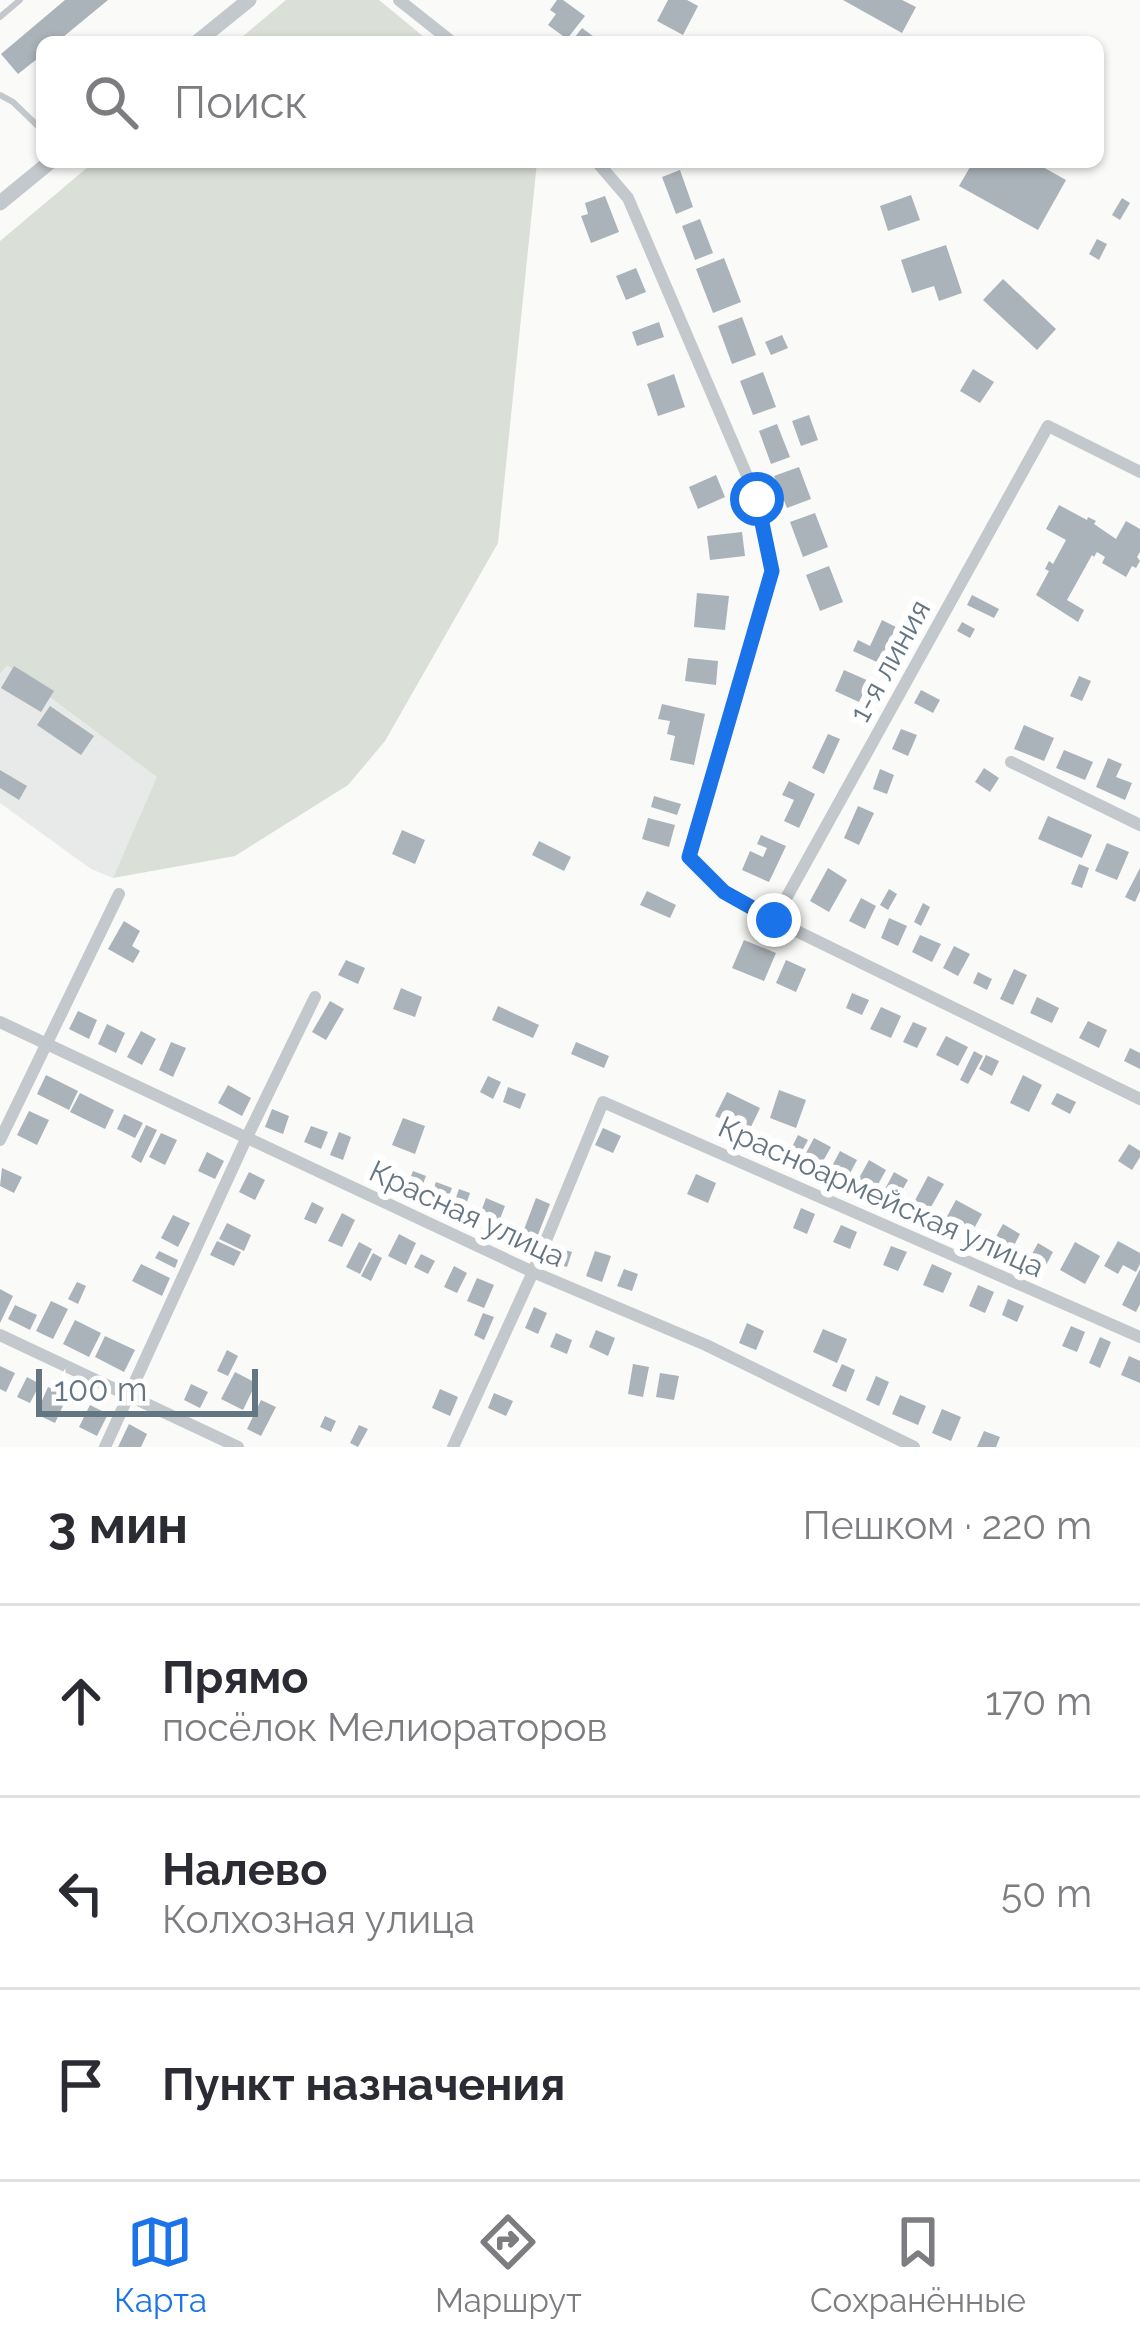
<!DOCTYPE html>
<html lang="ru">
<head>
<meta charset="utf-8">
<style>
  :root { --surface:#fff; --page:#f2f2f3; --text:#2b2b33; --muted:#7c7c81; --line:#e1e1e2; --accent:#1a73e8 }
  body { margin:0; font-family:Raleway,sans-serif; background:var(--page); color:var(--text) }
  .scale { position:absolute; left:36px; bottom:30px; width:222px; box-sizing:border-box; padding-left:12px; border:6px solid #657683; border-top:0; font-size:33px; line-height:42px; white-space:nowrap; color:#657683; -webkit-text-stroke:9px #fff; paint-order:stroke }
  .stop { position:absolute; width:36px; height:36px; margin:-27px; border:9px solid #1a73e8; border-radius:50%; background:#fff }
  .stop.end { background:#1a73e8; border-color:#fff; box-shadow:0 3px 12px #0008 }
  .list { margin:0; padding:0; list-style:none }
  h2 { display:flex; justify-content:space-between; align-items:center; height:156px; margin:0; padding:0 48px; font-size:51px }
  h2 small { font-size:39px; font-weight:400; color:var(--muted) }
  .list li { display:grid; grid-template-columns:78px 1fr auto; gap:36px; align-items:center; box-sizing:border-box; height:192px; padding:0 48px; border-top:3px solid var(--line) }
  .list b { display:block; font-size:45px; white-space:nowrap }
  .list p { margin:0; font-size:39px; white-space:nowrap; color:var(--muted) }
  .list em { font-size:39px; font-style:normal; color:var(--muted) }
  .icon { flex:none; width:66px; height:66px; fill:none; stroke:currentColor; stroke-width:2; stroke-linecap:round; stroke-linejoin:round }
  .map { position:relative; flex:none; width:1140px; height:1447px; overflow:hidden }
  .search { position:absolute; background:var(--surface); box-shadow:0 3px 9px #0004; left:36px; right:36px; top:36px; height:132px; display:flex; align-items:center; gap:30px; box-sizing:border-box; padding:0 42px; border-radius:18px; color:var(--muted); font-size:45px }
  .sheet { height:732px; background:var(--surface) }
  nav { display:flex; justify-content:space-around; align-items:center; box-sizing:border-box; height:168px; border-top:3px solid var(--line); background:var(--surface); font-size:33px; color:var(--muted) }
  nav a { display:grid; justify-items:center; gap:6px }
  nav .on { color:var(--accent) }
  .map>svg:first-child { display:block }
</style>
</head>
<body>
<div class="map">
<svg width="1140" height="1447" viewBox="0 0 1140 1447">
  <rect width="100%" height="100%" fill="#fafaf8"/>
  <path fill="#e8e9e9" d="M6,664L158,777L113,878L91,869L0,803V674Z"/>
  <g fill="#dadfd7">
    <path d="M286,0H379L430,42H236Z"/>
    <path d="M94,162H537L498,543L385,741L348,785L235,856L113,878L157,777L7,665L0,674V241Z"/>
  </g>
  <g fill="#aab3b9">
    <path d="M65,0H108L57,42H42V55L18,74L1,54Z"/>
    <path d="M557,0H563L585,16L567,39L548,25L556,14L550,10Z"/>
    <path d="M668,0H687L698,6L683,35L657,21Z"/>
    <path d="M843,0H902L916,7L902,33Z"/>
    <path d="M582,28L601,42H571Z"/>
    <path d="M973,162H1034L1066,180L1038,230L959,186Z"/>
    <path d="M680,170L693,207L676,214L662,177Z"/>
    <path d="M911,195L920,220L888,231L880,206Z"/>
    <path d="M605,196L619,232L591,243L581,216L588,214L585,203Z"/>
    <path d="M1122,198L1130,203L1120,220L1112,215Z"/>
    <path d="M700,219L713,253L695,260L682,226Z"/>
    <path d="M1097,239L1107,244L1099,260L1089,254Z"/>
    <path d="M946,245L962,293L939,301L934,286L912,293L901,260Z"/>
    <path d="M724,258L741,302L713,313L696,269Z"/>
    <path d="M636,268L646,292L626,300L616,276Z"/>
    <path d="M1003,279L1056,329L1037,350L983,300Z"/>
    <path d="M742,317L756,355L732,364L718,326Z"/>
    <path d="M659,322L664,337L637,346L632,332Z"/>
    <path d="M782,335L788,348L771,355L765,342Z"/>
    <path d="M973,369L994,382L980,403L960,391Z"/>
    <path d="M763,372L776,407L753,415L740,381Z"/>
    <path d="M674,374L685,407L658,416L647,384Z"/>
    <path d="M809,415L818,440L801,446L792,421Z"/>
    <path d="M777,424L790,457L771,464L759,431Z"/>
    <path d="M799,467L811,499L787,508L774,476Z"/>
    <path d="M716,475L725,497L698,509L689,487Z"/>
    <path d="M1059,505L1087,520L1088,517L1096,521L1094,524L1116,539L1126,521L1140,529V552L1137,557L1140,561L1136,568L1132,566L1126,577L1102,563L1105,557L1097,552L1094,557L1092,555L1067,600L1084,610L1078,622L1036,595L1049,571L1045,569L1049,561L1053,564L1066,540L1046,529Z"/>
    <path d="M815,513L828,547L803,557L790,522Z"/>
    <path d="M742,532L745,556L710,560L707,536Z"/>
    <path d="M829,566L843,602L820,611L806,575Z"/>
    <path d="M697,593L729,596L725,630L694,627Z"/>
    <path d="M972,595L999,609L994,618L967,605Z"/>
    <path d="M882,620L896,627L879,663L853,651L858,640L870,646Z"/>
    <path d="M962,622L975,629L970,638L957,631Z"/>
    <path d="M688,658L718,661L716,685L685,681Z"/>
    <path d="M14,666L54,691L41,712L1,688Z"/>
    <path d="M844,670L869,681L859,702L835,691Z"/>
    <path d="M1079,676L1091,681L1082,701L1070,696Z"/>
    <path d="M921,690L940,700L933,713L914,703Z"/>
    <path d="M662,704L705,714L694,765L670,760L675,736L667,734L670,721L658,719Z"/>
    <path d="M50,706L94,736L81,755L37,725Z"/>
    <path d="M1024,725L1054,738L1044,761L1014,749Z"/>
    <path d="M901,729L917,735L908,756L892,749Z"/>
    <path d="M828,734L840,739L824,774L812,768Z"/>
    <path d="M1064,750L1093,762L1085,780L1056,768Z"/>
    <path d="M1108,758L1122,764L1116,777L1132,783L1125,800L1096,787Z"/>
    <path d="M984,768L999,778L990,792L975,782Z"/>
    <path d="M880,769L894,775L887,794L873,789Z"/>
    <path d="M0,770L27,786L19,800L0,788Z"/>
    <path d="M789,781L815,794L799,828L784,821L794,800L782,795Z"/>
    <path d="M654,796L681,804L677,815L651,807Z"/>
    <path d="M858,806L874,813L859,845L844,838Z"/>
    <path d="M1048,816L1092,835L1082,858L1038,839Z"/>
    <path d="M648,818L675,825L669,847L642,839Z"/>
    <path d="M402,830L425,840L415,864L392,854Z"/>
    <path d="M761,835L786,846L769,882L742,870L750,851L763,857L767,848L757,844Z"/>
    <path d="M539,841L571,857L564,871L532,855Z"/>
    <path d="M1107,843L1129,852L1117,880L1095,871Z"/>
    <path d="M1079,864L1089,868L1082,888L1071,884Z"/>
    <path d="M828,868L847,880L829,912L810,901Z"/>
    <path d="M1140,868V891L1135,902L1125,897Z"/>
    <path d="M889,889L897,894L888,910L880,905Z"/>
    <path d="M647,891L676,905L670,918L640,905Z"/>
    <path d="M861,898L876,906L865,929L849,921Z"/>
    <path d="M923,903L930,907L921,926L914,922Z"/>
    <path d="M889,918L907,926L898,946L881,938Z"/>
    <path d="M124,921L140,931L132,946L140,951L133,963L108,949Z"/>
    <path d="M920,935L941,944L932,962L912,952Z"/>
    <path d="M744,940L776,953L764,981L732,968Z"/>
    <path d="M954,946L970,954L958,976L943,968Z"/>
    <path d="M346,960L365,968L358,984L338,975Z"/>
    <path d="M786,960L806,969L796,992L776,983Z"/>
    <path d="M1014,969L1027,975L1013,1005L1000,999Z"/>
    <path d="M978,972L992,979L987,990L973,983Z"/>
    <path d="M401,988L422,997L415,1017L393,1009Z"/>
    <path d="M852,993L869,1000L862,1015L846,1008Z"/>
    <path d="M1037,997L1059,1008L1052,1023L1030,1013Z"/>
    <path d="M330,1001L344,1009L326,1040L312,1032Z"/>
    <path d="M498,1006L539,1025L533,1038L492,1020Z"/>
    <path d="M881,1007L901,1016L891,1038L870,1029Z"/>
    <path d="M78,1011L97,1020L89,1039L69,1029Z"/>
    <path d="M1088,1021L1107,1030L1099,1048L1079,1038Z"/>
    <path d="M913,1022L927,1028L917,1048L903,1042Z"/>
    <path d="M107,1024L125,1033L116,1053L98,1044Z"/>
    <path d="M141,1031L156,1039L142,1065L127,1057Z"/>
    <path d="M946,1036L968,1047L958,1066L936,1055Z"/>
    <path d="M171,1042L186,1048L173,1077L159,1070Z"/>
    <path d="M576,1042L609,1056L604,1068L571,1054Z"/>
    <path d="M1130,1048L1140,1053V1069L1124,1061Z"/>
    <path d="M974,1051L983,1056L968,1084L960,1080Z"/>
    <path d="M986,1055L999,1061L992,1076L979,1069Z"/>
    <path d="M46,1075L78,1091L69,1110L37,1094Z"/>
    <path d="M1023,1075L1042,1085L1029,1112L1010,1103Z"/>
    <path d="M488,1076L501,1082L493,1099L480,1092Z"/>
    <path d="M228,1085L251,1098L242,1116L218,1103Z"/>
    <path d="M508,1087L526,1094L520,1109L503,1102Z"/>
    <path d="M779,1090L806,1100L796,1128L770,1118Z"/>
    <path d="M727,1092L760,1108L748,1133L715,1116Z"/>
    <path d="M80,1093L114,1110L105,1129L70,1112Z"/>
    <path d="M1057,1093L1076,1102L1070,1114L1051,1104Z"/>
    <path d="M272,1109L289,1116L283,1134L265,1127Z"/>
    <path d="M29,1111L49,1120L37,1145L17,1135Z"/>
    <path d="M124,1114L143,1123L135,1138L117,1129Z"/>
    <path d="M403,1118L425,1126L415,1154L392,1145Z"/>
    <path d="M146,1125L157,1130L141,1163L131,1157Z"/>
    <path d="M311,1126L328,1132L321,1149L304,1142Z"/>
    <path d="M603,1128L621,1136L613,1153L595,1145Z"/>
    <path d="M339,1132L351,1137L343,1160L330,1155Z"/>
    <path d="M161,1133L177,1140L165,1165L149,1157Z"/>
    <path d="M798,1135L808,1140L799,1156L790,1151Z"/>
    <path d="M814,1138L831,1147L822,1163L806,1153Z"/>
    <path d="M1129,1144L1140,1151V1157L1132,1170L1118,1161Z"/>
    <path d="M840,1151L857,1160L848,1177L831,1168Z"/>
    <path d="M207,1152L224,1161L215,1179L198,1171Z"/>
    <path d="M869,1160L886,1170L875,1190L858,1180Z"/>
    <path d="M2,1168L22,1177L14,1193L0,1186Z"/>
    <path d="M413,1171L426,1176L419,1194L406,1189Z"/>
    <path d="M249,1172L265,1180L255,1200L239,1192Z"/>
    <path d="M894,1172L908,1180L896,1201L883,1193Z"/>
    <path d="M696,1174L716,1183L708,1203L687,1194Z"/>
    <path d="M928,1176L944,1184L927,1214L912,1206Z"/>
    <path d="M436,1182L452,1188L446,1204L430,1198Z"/>
    <path d="M459,1189L470,1193L463,1213L452,1209Z"/>
    <path d="M486,1198L505,1206L498,1224L479,1217Z"/>
    <path d="M536,1198L550,1204L534,1245L520,1240Z"/>
    <path d="M956,1200L982,1214L971,1234L945,1220Z"/>
    <path d="M312,1202L324,1208L316,1224L304,1219Z"/>
    <path d="M801,1208L815,1214L807,1234L793,1228Z"/>
    <path d="M342,1213L355,1220L342,1247L328,1241Z"/>
    <path d="M173,1215L190,1223L178,1247L161,1238Z"/>
    <path d="M227,1223L251,1235L244,1251L219,1239Z"/>
    <path d="M1003,1224L1020,1234L1008,1257L990,1247Z"/>
    <path d="M841,1225L857,1232L850,1249L833,1242Z"/>
    <path d="M399,1234L416,1243L406,1265L388,1256Z"/>
    <path d="M217,1241L241,1252L234,1266L210,1255Z"/>
    <path d="M1118,1241L1140,1253V1264L1136,1272L1123,1265L1118,1274L1104,1266Z"/>
    <path d="M359,1242L372,1249L360,1274L346,1267Z"/>
    <path d="M1075,1242L1100,1256L1085,1284L1060,1270Z"/>
    <path d="M1038,1243L1053,1252L1042,1273L1026,1265Z"/>
    <path d="M891,1246L907,1252L898,1271L883,1265Z"/>
    <path d="M558,1248L572,1252L567,1267L553,1263Z"/>
    <path d="M159,1251L178,1260L175,1268L155,1258Z"/>
    <path d="M595,1251L611,1256L602,1282L586,1276Z"/>
    <path d="M373,1253L382,1258L371,1281L361,1276Z"/>
    <path d="M421,1254L435,1261L428,1274L414,1267Z"/>
    <path d="M141,1264L170,1278L162,1296L132,1281Z"/>
    <path d="M932,1264L952,1273L943,1293L923,1285Z"/>
    <path d="M454,1266L467,1273L457,1293L444,1287Z"/>
    <path d="M624,1269L638,1274L632,1291L617,1286Z"/>
    <path d="M1140,1269V1304L1136,1312L1122,1305Z"/>
    <path d="M477,1278L494,1285L484,1308L467,1301Z"/>
    <path d="M77,1282L86,1286L78,1304L68,1299Z"/>
    <path d="M978,1285L994,1292L985,1313L969,1306Z"/>
    <path d="M0,1289L13,1296L0,1323Z"/>
    <path d="M1008,1299L1024,1306L1017,1322L1002,1315Z"/>
    <path d="M51,1301L68,1309L53,1339L36,1331Z"/>
    <path d="M15,1305L37,1315L30,1330L8,1319Z"/>
    <path d="M534,1307L547,1313L538,1334L525,1328Z"/>
    <path d="M483,1313L494,1317L484,1340L474,1335Z"/>
    <path d="M75,1320L101,1333L89,1357L63,1344Z"/>
    <path d="M747,1323L764,1331L756,1350L739,1343Z"/>
    <path d="M1071,1326L1085,1332L1077,1352L1062,1346Z"/>
    <path d="M823,1329L847,1339L837,1363L813,1352Z"/>
    <path d="M596,1330L615,1338L608,1356L589,1347Z"/>
    <path d="M556,1333L572,1340L567,1354L550,1347Z"/>
    <path d="M105,1336L135,1350L124,1372L95,1357Z"/>
    <path d="M1100,1337L1111,1342L1100,1368L1089,1363Z"/>
    <path d="M227,1350L238,1356L228,1376L217,1371Z"/>
    <path d="M1129,1356L1140,1361V1383L1121,1375Z"/>
    <path d="M633,1364L649,1367L643,1397L628,1394Z"/>
    <path d="M842,1364L855,1370L846,1392L832,1386Z"/>
    <path d="M0,1366L15,1373L6,1392L0,1389Z"/>
    <path d="M235,1372L256,1383L243,1410L221,1399Z"/>
    <path d="M660,1373L679,1376L674,1400L656,1397Z"/>
    <path d="M876,1376L889,1382L879,1406L866,1400Z"/>
    <path d="M27,1377L40,1384L30,1403L17,1397Z"/>
    <path d="M191,1384L208,1392L200,1408L184,1400Z"/>
    <path d="M48,1387L67,1397L55,1423L36,1414Z"/>
    <path d="M440,1389L458,1397L450,1416L432,1408Z"/>
    <path d="M494,1393L513,1401L506,1416L488,1408Z"/>
    <path d="M900,1395L926,1406L918,1425L892,1414Z"/>
    <path d="M261,1400L276,1407L261,1436L247,1429Z"/>
    <path d="M90,1405L108,1414L97,1436L79,1427Z"/>
    <path d="M942,1409L961,1417L951,1441L932,1433Z"/>
    <path d="M325,1416L336,1421L331,1432L320,1427Z"/>
    <path d="M129,1424L147,1434L141,1447H118Z"/>
    <path d="M359,1425L368,1429L358,1447L350,1443Z"/>
    <path d="M984,1431L1000,1437L996,1447H977Z"/>
  </g>
  <g fill="none" stroke-linecap="round" stroke-linejoin="round">
    <g stroke="#c3c8cc" stroke-width="6">
      <path d="M0,17L20,0"/>
      <path d="M0,95L13,102L42,130"/>
    </g>
    <g stroke="#c3c8cc" stroke-width="12">
      <path d="M399,0L452,42"/>
      <path d="M597,162L628,198L757,499L772,571L689,857L724,892L774,920L1140,1099"/>
      <path d="M1011,762L1140,825"/>
      <path d="M774,920L1048,426L1140,472"/>
      <path d="M0,1022L533,1272L706,1345L914,1447"/>
      <path d="M0,1140L119,894"/>
      <path d="M0,1335L238,1447"/>
      <path d="M105,1447L246,1139L315,997"/>
      <path d="M453,1447L533,1272L603,1102L1140,1337"/>
    </g>
    <g stroke="#c3c8cc" stroke-width="15">
      <path d="M197,42L249,0"/>
      <path d="M0,203L50,162"/>
    </g>
  </g>
  <g fill="none" stroke-linecap="round" stroke-linejoin="round">
    <path stroke="#1a73e8" stroke-width="15" d="M757,499L772,571L689,857L724,892L774,920"/>
  </g>
  <g text-anchor="middle" stroke-width="12" stroke-linejoin="round" paint-order="stroke">
    <g font-size="30" fill="#657683" stroke="#fff">
      <text transform="translate(890 661) rotate(-61)" y="10">1-я линия</text>
      <text transform="translate(881 1197) rotate(24)" y="10">Красноармейская улица</text>
      <text transform="translate(467 1214) rotate(25)" y="10">Красная улица</text>
    </g>
  </g>
</svg>
<div class="scale">100 m</div>
<div class="stop" style="left:757px;top:499px"></div>
<div class="stop end" style="left:774px;top:920px"></div>
<div class="search"><svg class="icon" aria-label="search" viewBox="0 0 24 24"><circle cx="10" cy="10" r="6"/><path d="M15 15l6 6"/></svg>Поиск</div>
</div>
<section class="sheet">
<h2>3 мин<small>Пешком · 220 m</small></h2>
<ul class="list">
<li><svg class="icon" aria-label="ahead" viewBox="0 0 24 24"><path d="M12 20V5M6 11l6-6 6 6"/></svg><div><b>Прямо</b><p>посёлок Мелиораторов</p></div><em>170 m</em></li>
<li><svg class="icon" aria-label="left" viewBox="0 0 24 24"><path d="M17 20v-9H6M10 6l-5 5 5 5"/></svg><div><b>Налево</b><p>Колхозная улица</p></div><em>50 m</em></li>
<li><svg class="icon" aria-label="arrive" viewBox="0 0 24 24"><path d="M6 21V4h12l-3 4 3 4H6"/></svg><div><b>Пункт назначения</b></div></li>
</ul>
</section>
<nav>
<a class="on"><svg class="icon" aria-label="map" viewBox="0 0 24 24"><path d="M3 6l6-2 6 2 6-2v14l-6 2-6-2-6 2zM9 4v14M15 6v14"/></svg>Карта</a>
<a><svg class="icon" aria-label="directions" viewBox="0 0 24 24"><path d="M12 3l9 9-9 9-9-9zM9 14v-3h6M13 9l2 2-2 2"/></svg>Маршрут</a>
<a><svg class="icon" aria-label="saved" viewBox="0 0 24 24"><path d="M7 4h10v16l-5-4-5 4z"/></svg>Сохранённые</a>
</nav>
</body>
</html>
